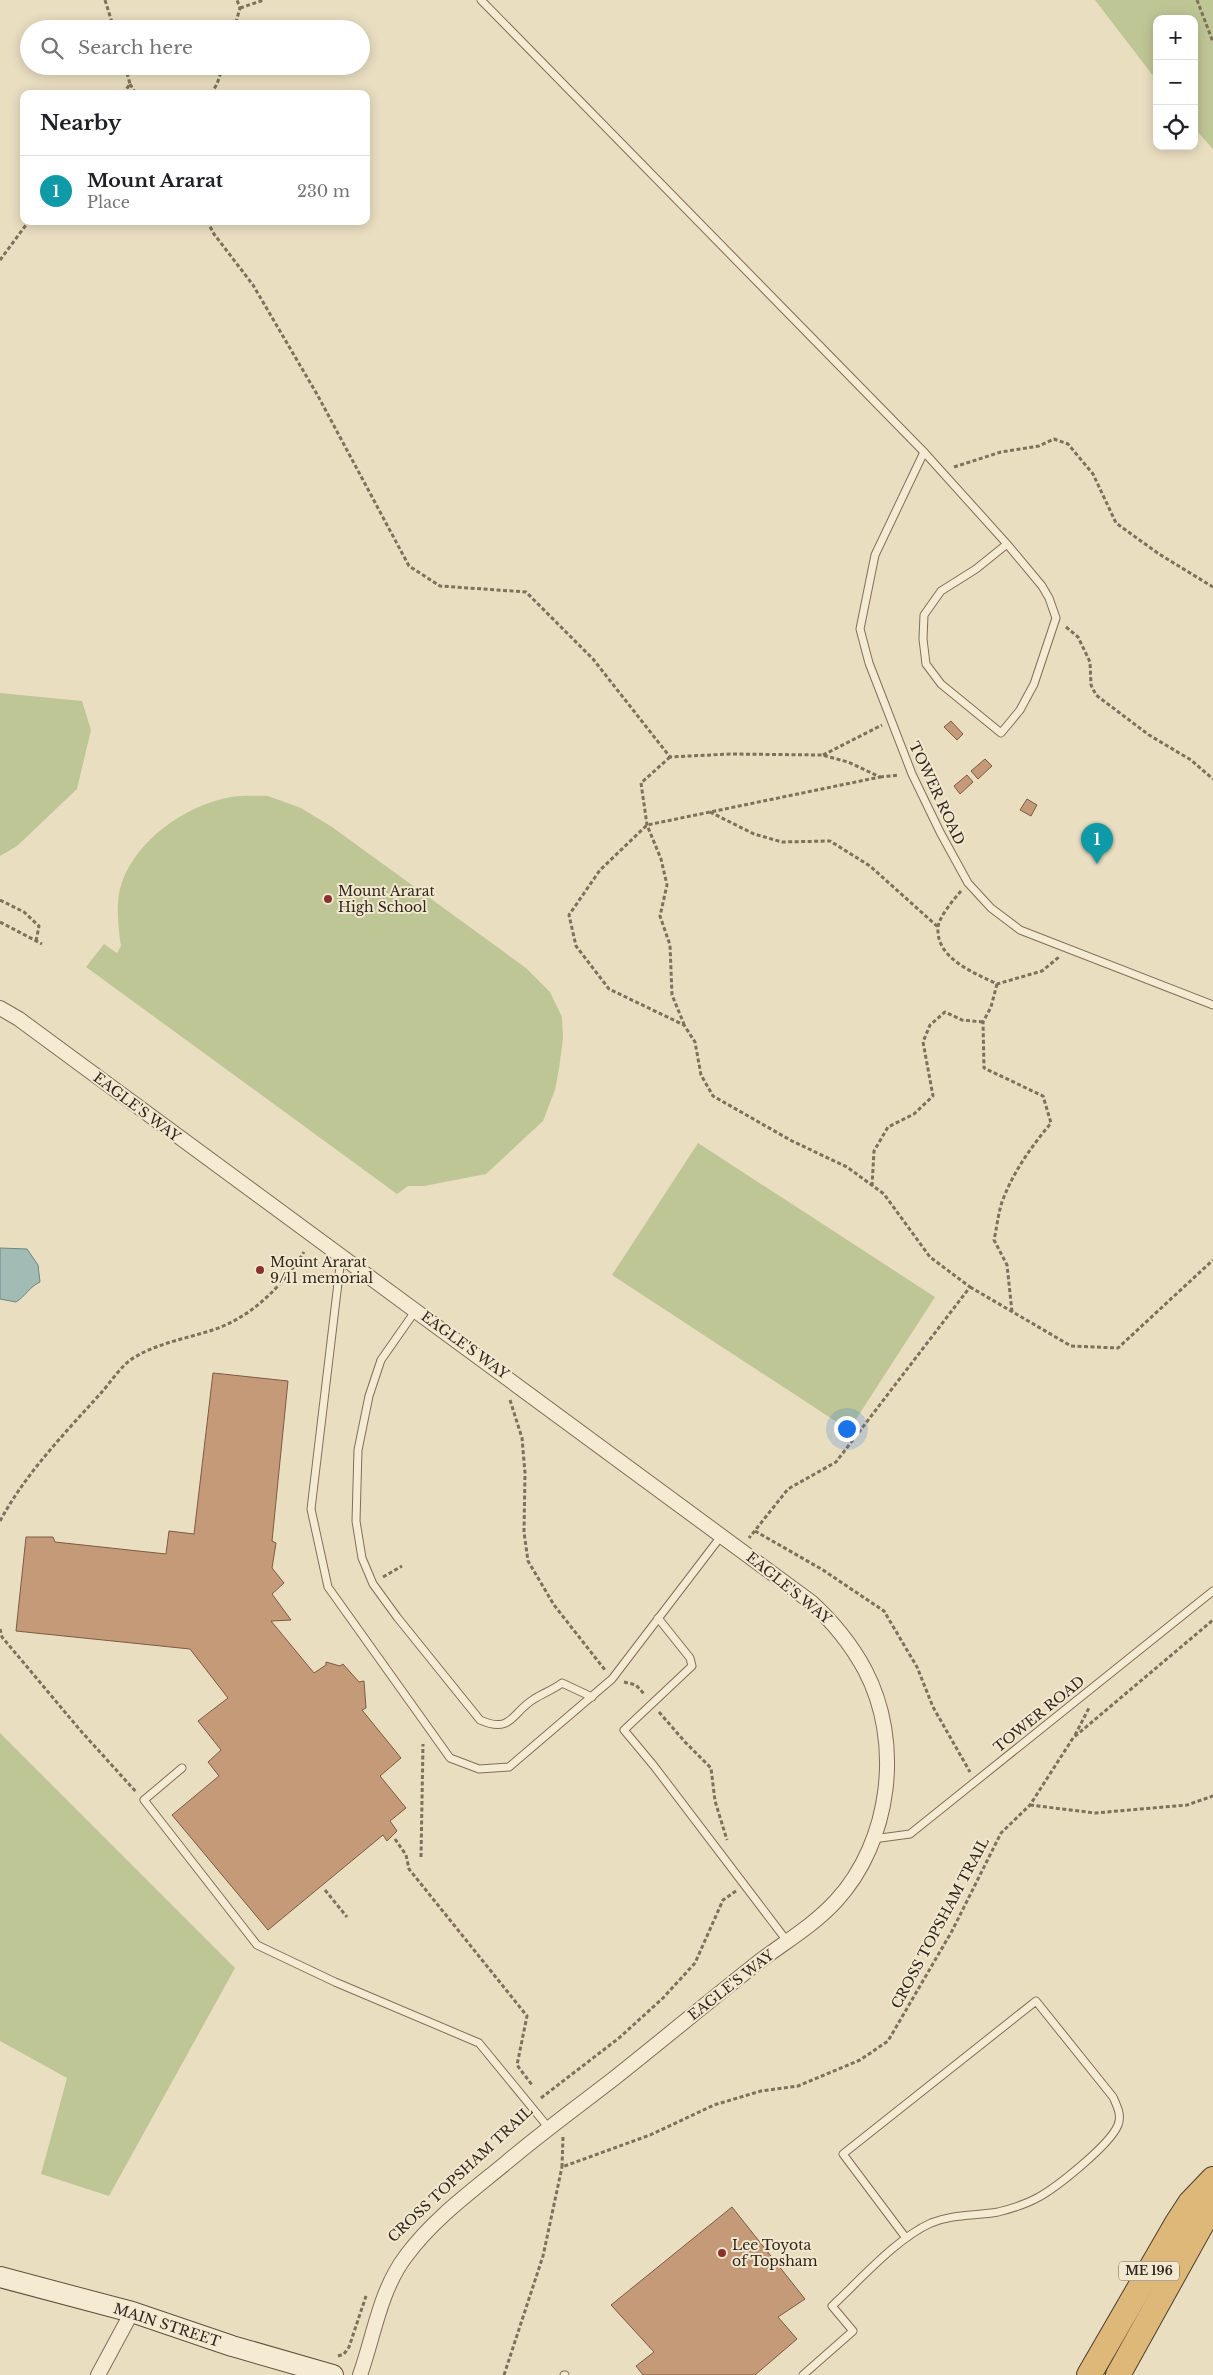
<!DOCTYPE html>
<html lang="en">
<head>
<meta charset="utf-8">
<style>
  :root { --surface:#fff; --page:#f6f6f6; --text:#202124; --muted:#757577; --line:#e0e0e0; --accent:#d93025 }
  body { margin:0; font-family:"Libre Baskerville",serif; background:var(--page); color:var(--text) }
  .controls { position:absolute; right:15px; top:15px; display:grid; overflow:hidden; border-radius:10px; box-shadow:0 2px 12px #0003 }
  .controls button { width:45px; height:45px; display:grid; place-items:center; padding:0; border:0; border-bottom:1px solid var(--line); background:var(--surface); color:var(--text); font:25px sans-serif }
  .you { position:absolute; left:846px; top:1428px; width:18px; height:18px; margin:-12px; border:4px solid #fff; border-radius:50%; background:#1a73e8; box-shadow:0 0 0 8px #1a73e833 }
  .badge { display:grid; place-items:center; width:32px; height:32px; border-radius:50%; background:var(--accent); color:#fff; font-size:16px; font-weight:700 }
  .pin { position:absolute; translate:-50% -41px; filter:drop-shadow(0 1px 2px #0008) }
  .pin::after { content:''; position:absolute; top:26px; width:18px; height:15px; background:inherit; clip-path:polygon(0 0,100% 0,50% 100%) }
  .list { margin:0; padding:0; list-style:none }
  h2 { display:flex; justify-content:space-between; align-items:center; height:65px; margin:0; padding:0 20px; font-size:21px }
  h2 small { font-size:16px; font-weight:400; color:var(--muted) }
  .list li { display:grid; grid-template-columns:32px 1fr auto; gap:15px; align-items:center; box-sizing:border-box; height:70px; padding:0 20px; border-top:1px solid var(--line) }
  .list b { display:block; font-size:19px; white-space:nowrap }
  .list p { margin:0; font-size:16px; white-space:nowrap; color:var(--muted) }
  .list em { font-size:16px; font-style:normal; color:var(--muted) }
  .icon { flex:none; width:28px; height:28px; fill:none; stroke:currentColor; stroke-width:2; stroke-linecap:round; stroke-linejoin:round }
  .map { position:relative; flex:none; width:1213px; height:2375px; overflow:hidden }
  .search { position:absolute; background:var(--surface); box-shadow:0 2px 12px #0003; left:20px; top:20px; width:350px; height:55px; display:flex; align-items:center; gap:12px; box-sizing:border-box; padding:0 18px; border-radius:28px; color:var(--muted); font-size:19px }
  .panel { position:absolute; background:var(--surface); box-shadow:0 2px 12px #0003; left:20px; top:90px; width:350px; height:135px; border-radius:10px }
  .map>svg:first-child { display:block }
</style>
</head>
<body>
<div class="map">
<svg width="1213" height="2375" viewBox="0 0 1213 2375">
  <rect width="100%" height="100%" fill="#e9dec0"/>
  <g fill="#bfc695">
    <path d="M1095,0H1213V149L1194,128V19H1157V81Z"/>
    <path d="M0,693L82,701L91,730L77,789L17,846L0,856Z"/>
    <path d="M268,796L301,808L332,827L526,968L550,992L562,1017L563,1038L559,1069L555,1090L543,1121L486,1174L424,1186H408L397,1194L86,967L104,944L117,953L121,946C118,926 115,902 122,882C137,840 184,807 226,798C239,795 254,796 268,796Z"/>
    <path d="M698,1143L935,1297L849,1430L612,1275Z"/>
    <path d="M0,1733L235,1968L109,2196L41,2174L67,2078L0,2041Z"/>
  </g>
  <path fill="#a2bbb5" stroke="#6b8881" d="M0,1248L27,1249L38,1265L40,1282C29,1287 26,1296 16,1302L0,1299Z"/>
  <g fill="#c49a79" stroke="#7d5a42">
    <path d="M951,721L963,734L957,740L944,727Z"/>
    <path d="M985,759L992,766L978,779L971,771Z"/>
    <path d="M967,775L973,782L960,794L954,786Z"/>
    <path d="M1027,799L1037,805L1031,816L1020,810Z"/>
    <path d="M213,1373L288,1381L272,1541L276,1543L272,1568L284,1583L272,1594L291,1620L271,1621L314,1673L326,1665V1662L340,1666L343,1664L359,1682L364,1681L366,1708L362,1710L401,1758L380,1776L406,1808L390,1821L397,1831L387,1841L383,1835L268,1930L172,1815L219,1776L208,1762L221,1750L198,1721L228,1698L190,1649L16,1631L26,1537H53L55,1542L166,1554L169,1531L194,1534Z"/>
    <path d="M732,2207L805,2299L778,2317L797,2339L755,2375H643L636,2366L654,2352L611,2305Z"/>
  </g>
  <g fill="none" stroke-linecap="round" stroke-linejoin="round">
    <defs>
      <g id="service">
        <path d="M481,0L924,452L1007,544L1042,586L1049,598L1056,618L1034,684L1020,710L1001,733L941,684L926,664L923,639L924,615L941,591L976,569L1007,544"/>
        <path d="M924,452L875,555L860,629L869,663L912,774L940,832L968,883L991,908L1020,930L1213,1005"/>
        <path d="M341,1258L311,1509L328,1587L450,1758L479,1769L509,1767L612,1679L722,1535"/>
        <path d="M416,1310L381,1360L369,1396L358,1450L356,1521L362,1558L373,1584L397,1617L480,1720C512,1734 511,1713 534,1699C543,1693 553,1690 562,1683L592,1697"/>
        <path d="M658,1618L690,1658L692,1666L624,1730L654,1766L787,1941"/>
        <path d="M182,1768L144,1800L257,1945L335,1982L479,2043L548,2127"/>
        <path d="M873,1839L910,1834L1213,1591"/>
        <path d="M564,2375H565"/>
        <path d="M803,2375L853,2331L832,2306C860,2280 897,2238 931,2223C953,2214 975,2216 998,2212C1010,2209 1026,2204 1037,2198C1056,2188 1110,2145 1118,2125C1122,2115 1117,2106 1113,2097L1036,2001L843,2154L906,2238"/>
      </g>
      <g id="minor">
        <path d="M0,1008L19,1019C282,1215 548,1406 811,1602C833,1622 851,1644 865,1670C903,1742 891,1841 836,1901C813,1926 783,1943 756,1964C708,2002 660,2042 612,2080C577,2107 541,2133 507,2162C472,2191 433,2219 406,2256C380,2290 374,2336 360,2375"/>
        <path d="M98,2375L132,2312"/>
      </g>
      <path id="secondary" d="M0,2277L132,2312L232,2346L333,2375"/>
      <g id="trunk">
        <path d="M1089,2375L1177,2223L1190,2203L1213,2179"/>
        <path d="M1118,2375L1213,2204"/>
      </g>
    </defs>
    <use href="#service" stroke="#806f5a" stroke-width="9"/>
    <use href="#minor" stroke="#806f5a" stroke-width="16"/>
    <use href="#secondary" stroke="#62503d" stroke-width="22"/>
    <use href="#trunk" stroke="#4e3d2e" stroke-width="26"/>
    <g stroke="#806f5a" stroke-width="3" stroke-dasharray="4 2.5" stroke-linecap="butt">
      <path d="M105,0L114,29"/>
      <path d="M1197,0L1213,42"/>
      <path d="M240,8L264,0"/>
      <path d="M234,29L240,8L237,0"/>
      <path d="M130,84L136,94"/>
      <path d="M123,94L130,84L125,66"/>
      <path d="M211,94L217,84L223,66"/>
      <path d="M207,221L214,234L253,285L318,396L409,566L440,586L526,592L593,659L670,757L730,754L822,755L848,762L880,777L647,825L600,870L569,915L576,946L609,989L684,1025L695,1042L701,1075L713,1096L792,1141L847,1167L884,1194L930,1257L970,1287L836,1462L788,1489L749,1538"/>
      <path d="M0,260L29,221"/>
      <path d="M954,467L1001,452L1039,446L1054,439L1068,444L1093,474L1116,523L1159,554L1213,587"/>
      <path d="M1066,627L1078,637L1090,662L1091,685L1096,695L1149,735L1191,760L1213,779"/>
      <path d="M823,755L882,725"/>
      <path d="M670,757L641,783L647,825L661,859L667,885L660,916L670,945L672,995L684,1024"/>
      <path d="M880,777L899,775"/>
      <path d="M710,812L754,834L782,842L830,841L870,866L938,927"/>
      <path d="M961,891C954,899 938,918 938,928C936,959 975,973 997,984L1042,971L1059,957"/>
      <path d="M0,900L24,912L39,926L36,941"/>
      <path d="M0,922L42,944"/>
      <path d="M997,984L991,1007L983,1022L984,1068L1043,1096L1051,1123C1031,1147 1013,1172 1002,1202C998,1214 997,1227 994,1240L1007,1265L1012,1312"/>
      <path d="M872,1186L874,1151L888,1127L914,1114L933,1096L923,1042L930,1025L945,1012L962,1020L983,1022"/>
      <path d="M970,1287L1071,1346L1118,1348L1213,1260"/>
      <path d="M510,1400L522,1438L525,1473L524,1532L528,1561L554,1605L605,1670"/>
      <path d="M0,1521C26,1473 64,1434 101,1393C111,1382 122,1364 135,1357C162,1341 192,1338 221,1327C257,1312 283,1284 304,1252"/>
      <path d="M755,1531L823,1570L884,1611L917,1667L933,1707L970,1772"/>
      <path d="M383,1577L402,1566"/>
      <path d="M0,1629L2,1637L80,1730L137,1793"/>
      <path d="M624,1682L636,1685L645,1695"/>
      <path d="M659,1712L685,1742L711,1768L715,1801L727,1840"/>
      <path d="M1075,1735L1089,1708"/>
      <path d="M1030,1805L1095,1813L1187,1805L1213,1796"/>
      <path d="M395,1839L406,1855L409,1869L527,2016L517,2065L532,2085"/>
      <path d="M421,1857L423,1744"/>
      <path d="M325,1890L347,1917"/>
      <path d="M541,2098L619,2038L663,1998L695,1963L723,1900L736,1891"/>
      <path d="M563,2137L562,2167L650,2135L714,2105L761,2091L798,2086L860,2060L888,2041L952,1931L1001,1833L1030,1805L1073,1738L1213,1620"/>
      <path d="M338,2356L344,2354L349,2347L366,2296"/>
      <path d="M504,2375L543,2256L562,2167"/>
    </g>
    <use href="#service" stroke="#f5ebd2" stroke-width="7"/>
    <use href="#minor" stroke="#f5ebd2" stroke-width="14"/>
    <use href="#secondary" stroke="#f5ebd2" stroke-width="20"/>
    <use href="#trunk" stroke="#deb878" stroke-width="24"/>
  </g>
  <g fill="#8a302f" stroke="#f1e8cf" stroke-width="2">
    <circle cx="328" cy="899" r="5"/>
    <circle cx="260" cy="1270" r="5"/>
    <circle cx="722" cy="2253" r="5"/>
  </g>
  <g text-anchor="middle" stroke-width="4" stroke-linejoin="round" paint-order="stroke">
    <rect fill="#f1e8cf" stroke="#6b6152" stroke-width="1" x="1119" y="2261.5" width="60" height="19" rx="4"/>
    <g font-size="12" font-weight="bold" fill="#31271d">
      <text x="1149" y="2275">ME 196</text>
    </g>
    <g font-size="14" fill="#31271d" stroke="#f1e8cf">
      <text transform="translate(937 793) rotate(65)" y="5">TOWER ROAD</text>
      <text transform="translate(137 1107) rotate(37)" y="5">EAGLE'S WAY</text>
      <text transform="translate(465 1345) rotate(36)" y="5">EAGLE'S WAY</text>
      <text transform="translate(789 1588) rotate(39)" y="5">EAGLE'S WAY</text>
      <text transform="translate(1039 1714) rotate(-39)" y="5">TOWER ROAD</text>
      <text transform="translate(940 1923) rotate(-62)" y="5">CROSS TOPSHAM TRAIL</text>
      <text transform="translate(731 1985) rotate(-38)" y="5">EAGLE'S WAY</text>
      <text transform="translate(460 2174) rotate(-43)" y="5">CROSS TOPSHAM TRAIL</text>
      <text transform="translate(167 2325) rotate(18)" y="5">MAIN STREET</text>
    </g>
    <g font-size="14" fill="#31271d" stroke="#f1e8cf" text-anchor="start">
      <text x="338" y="896">Mount Ararat<tspan x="338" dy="16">High School</tspan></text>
      <text x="270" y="1267">Mount Ararat<tspan x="270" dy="16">9/11 memorial</tspan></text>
      <text x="732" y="2250">Lee Toyota<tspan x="732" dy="16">of Topsham</tspan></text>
    </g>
  </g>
</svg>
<div class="controls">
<button>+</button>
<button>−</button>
<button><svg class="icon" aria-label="locate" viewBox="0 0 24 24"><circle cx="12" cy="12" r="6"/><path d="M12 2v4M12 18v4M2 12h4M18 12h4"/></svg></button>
</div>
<div class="you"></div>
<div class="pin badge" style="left:1097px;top:864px;background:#0f9aa8">1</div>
<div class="search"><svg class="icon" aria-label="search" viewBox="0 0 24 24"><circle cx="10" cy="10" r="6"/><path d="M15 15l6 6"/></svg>Search here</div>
<section class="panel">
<h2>Nearby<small></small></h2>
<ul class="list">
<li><span class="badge" style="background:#0f9aa8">1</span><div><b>Mount Ararat</b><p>Place</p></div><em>230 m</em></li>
</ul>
</section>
</div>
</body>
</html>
